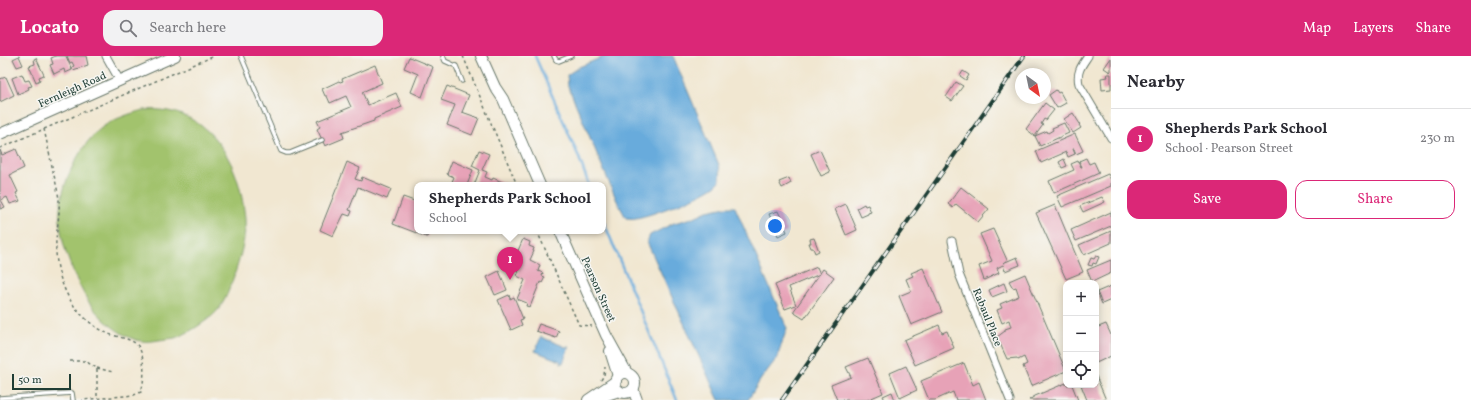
<!DOCTYPE html>
<html lang="en">
<head>
<meta charset="utf-8">
<style>
  :root { --surface:#fff; --page:#f2f2f3; --text:#2b2b33; --muted:#7c7c81; --line:#e1e1e2; --accent:#db2777 }
  body { margin:0; font-family:Vollkorn,serif; background:var(--page); color:var(--text) }
  .controls { position:absolute; right:12px; bottom:12px; display:grid; overflow:hidden; border-radius:8px; box-shadow:0 2px 10px #0003 }
  .controls button { width:36px; height:36px; display:grid; place-items:center; padding:0; border:0; border-bottom:1px solid var(--line); background:var(--surface); color:var(--text); font:20px sans-serif }
  .compass { position:absolute; left:1015px; top:12px; width:36px; height:36px; border-radius:50%; background:var(--surface); box-shadow:0 2px 10px #0003; rotate:147deg }
  .scale { position:absolute; left:12px; bottom:10px; width:59px; box-sizing:border-box; padding-left:4px; border:2px solid #1f3d34; border-top:0; font-size:11px; line-height:14px; white-space:nowrap; color:#1f3d34; -webkit-text-stroke:3px #f6f6f2; paint-order:stroke }
  .you { position:absolute; left:775px; top:170px; width:14px; height:14px; margin:-10px; border:3px solid #fff; border-radius:50%; background:#1a73e8; box-shadow:0 0 0 6px #1a73e833 }
  .badge { display:grid; place-items:center; width:26px; height:26px; border-radius:50%; background:var(--accent); color:#fff; font-size:13px; font-weight:700 }
  .pin { position:absolute; translate:-50% -33px; filter:drop-shadow(0 1px 2px #0008) }
  .pin::after { content:''; position:absolute; top:21px; width:14px; height:12px; background:inherit; clip-path:polygon(0 0,100% 0,50% 100%) }
  .popup { position:absolute; left:414px; top:126px; width:192px; height:52px; box-sizing:border-box; display:grid; place-content:center; border-radius:8px; background:var(--surface); filter:drop-shadow(0 1px 3px #0005); font-size:13px; white-space:nowrap; color:var(--muted) }
  .popup b { font-size:15px; color:var(--text) }
  .popup::after { content:''; position:absolute; left:50%; top:100%; margin-left:-8px; border:8px solid transparent; border-top-color:var(--surface) }
  .list { margin:0; padding:0; list-style:none }
  h2 { display:flex; justify-content:space-between; align-items:center; height:52px; margin:0; padding:0 16px; font-size:17px }
  h2 small { font-size:13px; font-weight:400; color:var(--muted) }
  .list li { display:grid; grid-template-columns:26px 1fr auto; gap:12px; align-items:center; box-sizing:border-box; height:60px; padding:0 16px; border-top:1px solid var(--line) }
  .list b { display:block; font-size:15px; white-space:nowrap }
  .list p { margin:0; font-size:13px; white-space:nowrap; color:var(--muted) }
  .list em { font-size:13px; font-style:normal; color:var(--muted) }
  .actions { display:flex; gap:8px; padding:12px 16px }
  .actions a { flex:1; padding:9px 0; border:1px solid var(--accent); border-radius:12px; text-align:center; font-size:14px; color:var(--accent) }
  .actions .main { background:var(--accent); color:#fff }
  .icon { flex:none; width:22px; height:22px; fill:none; stroke:currentColor; stroke-width:2; stroke-linecap:round; stroke-linejoin:round }
  .map { position:relative; flex:none; width:1111px; height:344px; overflow:hidden }
  header { display:flex; align-items:center; gap:24px; box-sizing:border-box; height:56px; padding:0 20px; background:var(--accent); color:#fff }
  header strong { font-size:19px }
  nav { display:flex; gap:22px; margin-inline-start:auto; font-size:14px }
  .search { width:280px; height:36px; background:var(--page); display:flex; align-items:center; gap:10px; box-sizing:border-box; padding:0 14px; border-radius:12px; color:var(--muted); font-size:15px }
  main { display:flex }
  aside { flex:1; background:var(--surface) }
  .map>svg:first-child { display:block }
</style>
</head>
<body>
<header>
<strong>Locato</strong>
<div class="search"><svg class="icon" aria-label="search" viewBox="0 0 24 24"><circle cx="10" cy="10" r="6"/><path d="M15 15l6 6"/></svg>Search here</div>
<nav><a>Map</a><a>Layers</a><a>Share</a></nav>
</header>
<main>
<div class="map">
<svg width="1111" height="344" viewBox="0 0 1111 344">
  <rect width="100%" height="100%" fill="#f6f6f2"/>
  <filter id="ink" filterUnits="userSpaceOnUse"><feTurbulence type="fractalNoise" baseFrequency=".025" numOctaves="2"/><feDisplacementMap in="SourceGraphic" scale="8" xChannelSelector="R" yChannelSelector="G"/><feConvolveMatrix kernelMatrix="1 2 1 2 8 2 1 2 1" color-interpolation-filters="sRGB"/></filter>
  <filter id="wash" filterUnits="userSpaceOnUse"><feTurbulence type="fractalNoise" baseFrequency=".012" numOctaves="4" result="noise"/><feDisplacementMap in="SourceGraphic" scale="16" xChannelSelector="R" yChannelSelector="G"/><feGaussianBlur stdDeviation="0.9" result="paint"/><feColorMatrix in="noise" values="0 0 0 0 0 0 0 0 0 0 0 0 0 0 0 0 0 1.4 0 .05"/><feComposite in="paint" operator="in"/></filter>
  <g filter="url(#wash)">
    <rect width="100%" height="100%" fill="#f1e7d1"/>
    <path fill="#a2c36d" stroke="#608050" d="M143,54C149,54 154,53 160,54C204,57 232,96 241,137C243,148 246,161 245,173C244,189 239,205 234,220C229,234 224,250 212,260C202,268 187,278 175,282C170,283 164,283 159,284C153,285 147,286 142,285C123,283 98,261 88,245C75,223 63,195 60,169C56,137 78,88 104,70C116,62 129,58 143,54Z"/>
    <g fill="#67abdc" stroke="#437488">
      <path d="M605,0H673L719,109C720,115 722,122 718,127C708,138 651,160 636,162C633,163 629,162 626,162L617,145L568,30L567,19L579,11Z"/>
      <path d="M726,151H735L787,272L777,302L761,323L748,344H719L716,338L647,186L650,179L674,167L692,162L707,155Z"/>
      <path d="M541,281L566,291H569L563,307H561L560,305L535,295Z"/>
    </g>
    <g fill="none" stroke-linecap="round" stroke-linejoin="round">
      <g stroke="#67abdc" stroke-width="2.5">
        <path d="M535,0L578,99L589,129"/>
        <path d="M603,164L677,344"/>
      </g>
    </g>
    <g id="blocks">
      <g fill="#e7a2b7">
        <path d="M19,0L23,9L17,11L13,3Z"/>
        <path d="M56,0H66L72,14L65,17L64,13L54,18L50,9L53,8L51,2Z"/>
        <path d="M67,0H86L88,9L73,14L72,11L74,10L72,6L70,7Z"/>
        <path d="M409,1L433,11L422,41L411,36L418,18L404,12Z"/>
        <path d="M36,2L44,19L39,21L40,24L36,26L29,10L35,8L34,3Z"/>
        <path d="M1111,2V15L1110,16L1104,12Z"/>
        <path d="M375,9L382,27L362,36L368,49L396,37L402,51L374,63V65L342,76L344,82L325,90L317,73L320,71L317,65L351,51L346,40L330,47L327,40H325L322,33L339,25L340,26L343,25L342,23Z"/>
        <path d="M963,15L969,19L966,24L960,20Z"/>
        <path d="M22,18L25,25L29,24L32,30L28,31L29,33L18,38L12,22Z"/>
        <path d="M1107,18H1111V33L1102,34L1101,22L1108,21Z"/>
        <path d="M6,21L14,39L0,46V23Z"/>
        <path d="M956,26L963,30L952,45L946,41Z"/>
        <path d="M447,30L469,39L462,56L479,62L472,79L447,69L455,49L441,44Z"/>
        <path d="M1056,34L1058,37L1060,36L1066,47L1057,52L1049,39Z"/>
        <path d="M1045,47L1054,54L1046,64L1044,63L1041,68L1043,69L1035,80L1026,73Z"/>
        <path d="M1073,57L1080,68L1079,69L1081,72L1073,77L1064,63Z"/>
        <path d="M1064,67L1069,77L1040,90L1035,80L1047,75L1048,77L1053,74L1052,72Z"/>
        <path d="M1075,78L1083,95L1076,98L1074,93H1073L1075,98L1068,101L1066,96L1041,107L1036,95Z"/>
        <path d="M16,93L24,112L10,119L18,136L16,137L20,145L10,148L7,141L1,144L5,151L0,153V94L2,99Z"/>
        <path d="M479,94L489,98L482,114L487,116L485,121L492,124L493,122L509,129H474L480,114L472,110Z"/>
        <path d="M820,94L830,116L821,120L811,98Z"/>
        <path d="M1086,102L1089,108L1094,106L1099,117L1054,137L1049,125L1074,114L1071,108L1078,105L1081,111H1082L1079,105Z"/>
        <path d="M1064,103L1067,110L1062,112L1059,106Z"/>
        <path d="M452,105L473,114L467,129L451,128L454,121L447,118Z"/>
        <path d="M347,106L360,112L355,123L361,125L362,121L391,133L387,143L358,131L349,154L352,155L350,160L344,158L333,180L320,174Z"/>
        <path d="M1108,118L1111,124V130L1062,151L1057,140Z"/>
        <path d="M789,122L791,127L782,132L779,126Z"/>
        <path d="M961,131L989,153L978,166L956,148L953,152L948,148Z"/>
        <path d="M403,141L417,146V175H429L427,181L393,168Z"/>
        <path d="M1102,141L1105,146L1083,156L1080,150Z"/>
        <path d="M846,148L857,174L846,179L835,153Z"/>
        <path d="M864,148L865,150L868,149L871,156L868,157V158L861,161L857,152Z"/>
        <path d="M1055,149L1083,216L1066,223L1036,157Z"/>
        <path d="M778,155L787,176L778,180L769,158Z"/>
        <path d="M1111,156V170L1076,185L1071,174Z"/>
        <path d="M993,173L1007,204L1003,207L1017,201L1020,209L1005,215L1003,209L997,212L999,217L984,224L979,210L992,205L980,178Z"/>
        <path d="M1111,175V187L1084,199L1079,189Z"/>
        <path d="M814,182L819,195L815,197L813,192H811L809,187H811L810,183Z"/>
        <path d="M523,183L530,186L529,190L534,192L533,195H534L530,204L540,209L538,215L543,217L542,220L545,221L542,227L540,226L530,251L526,250L527,247L517,243L525,224L517,220L519,214L511,211Z"/>
        <path d="M1096,200L1099,201L1096,208L1093,207L1092,210L1088,209L1091,202L1094,203Z"/>
        <path d="M1111,204V217L1092,226L1087,214Z"/>
        <path d="M817,211L820,218L789,231L796,249L785,253L775,229Z"/>
        <path d="M923,212L942,256L911,269L899,240L911,235L906,223L913,220L911,217Z"/>
        <path d="M823,213L834,221L804,263L793,256Z"/>
        <path d="M499,215L507,234L495,239L487,221Z"/>
        <path d="M1025,218L1066,315L1031,330L1023,310L1027,308L1024,301L1018,304L1017,302L1007,303L997,281L1005,275V273L1011,271L1009,264L1002,267L997,254L1002,252L1000,248L1019,240L1016,231L1013,232L1009,225Z"/>
        <path d="M1004,227L1007,235L992,241L989,234Z"/>
        <path d="M1111,230V244L1102,248L1097,236Z"/>
        <path d="M509,239L510,243L514,241L523,263L520,264L522,269L511,274L498,244Z"/>
        <path d="M539,268L559,275L556,282L536,275Z"/>
        <path d="M1106,268L1111,279V300L1096,307V272Z"/>
        <path d="M939,269L942,277L947,275L954,292L915,309L904,284Z"/>
        <path d="M868,302L883,337L867,344H837L831,329L851,321L846,311Z"/>
        <path d="M964,307L973,329L979,326L986,344H956L953,336L935,344H929L921,325Z"/>
        <path d="M906,310L917,334L900,342L890,317Z"/>
        <path d="M1096,320L1106,344H1087L1081,329H1096Z"/>
        <path d="M1066,327V329H1072L1078,344H1029L1035,340Z"/>
        <path d="M892,336L895,344H885L883,340Z"/>
      </g>
    </g>
  </g>
  <g filter="url(#ink)">
    <use href="#blocks" fill-opacity="0" stroke="#68786b" stroke-width="1"/>
    <g fill="none" stroke-linecap="round" stroke-linejoin="round">
      <defs>
        <g id="lane">
          <path d="M241,0L281,95L286,97H290L322,84"/>
          <path d="M443,0L445,5L456,10L462,25"/>
          <path d="M554,0L556,4L559,5L571,0"/>
          <path d="M0,342L72,337L73,344"/>
        </g>
        <g id="street">
          <path d="M106,0L120,25"/>
          <path d="M1088,0C1082,9 1076,16 1079,28L1111,82"/>
          <path d="M952,185L959,218L1010,344"/>
        </g>
        <g id="secondary">
          <path d="M481,0L495,31L503,43L540,129"/>
          <path d="M0,78L175,0"/>
          <path d="M560,175L606,279L627,317"/>
          <path d="M610,295L618,320"/>
          <circle cx="625" cy="327" r="10"/>
          <path d="M633,333L637,344"/>
          <path d="M595,343L619,335"/>
          <path d="M588,344L616,325"/>
        </g>
      </defs>
      <use href="#lane" stroke="#68786b" stroke-width="5.5"/>
      <use href="#street" stroke="#68786b" stroke-width="9"/>
      <use href="#secondary" stroke="#68786b" stroke-width="12"/>
      <g stroke="#68786b" stroke-width="1.5" stroke-dasharray="3 3" stroke-linecap="butt">
        <path d="M463,0L517,129"/>
        <path d="M44,73C47,87 50,101 53,115C55,124 58,135 59,144C60,158 57,171 56,184C55,204 59,224 69,242C78,258 93,271 109,278C117,281 128,282 135,287C146,295 145,325 141,336L134,339L82,344"/>
        <path d="M0,92L214,0"/>
        <path d="M537,175L579,269L592,270"/>
        <path d="M70,305H85L97,312V342"/>
        <path d="M97,312L113,316"/>
        <path d="M601,324L604,319L605,311"/>
      </g>
      <use href="#lane" stroke="#fff" stroke-width="3.5"/>
      <use href="#street" stroke="#fff" stroke-width="7"/>
      <use href="#secondary" stroke="#fff" stroke-width="10"/>
      <defs>
        <path id="rail" d="M782,344L1024,0"/>
      </defs>
      <use href="#rail" stroke="#1f3d34" stroke-width="4"/>
      <use href="#rail" stroke="#f6f6f2" stroke-width="2.5" stroke-dasharray="8" stroke-linecap="butt"/>
    </g>
  </g>
  <g text-anchor="middle" stroke-width="3" stroke-linejoin="round" paint-order="stroke">
    <g font-size="11" fill="#1f3d34" stroke="#f6f6f2">
      <text transform="translate(72 33) rotate(-24)" y="4">Fernleigh Road</text>
      <text transform="translate(599 233) rotate(66)" y="4">Pearson Street</text>
      <text transform="translate(988 261) rotate(68)" y="4">Rabaul Place</text>
    </g>
  </g>
</svg>
<div class="controls">
<button>+</button>
<button>−</button>
<button><svg class="icon" aria-label="locate" viewBox="0 0 24 24"><circle cx="12" cy="12" r="6"/><path d="M12 2v4M12 18v4M2 12h4M18 12h4"/></svg></button>
</div>
<svg class="compass" viewBox="-18 -18 36 36"><path d="M0-13l5 13h-10z" fill="#e53935"/><path d="M0 13l5-13h-10z" fill="#7c7c81"/></svg>
<div class="scale">50 m</div>
<div class="you"></div>
<div class="pin badge" style="left:510px;top:224px">1</div>
<div class="popup"><b>Shepherds Park School</b>School</div>
</div>
<aside>
<h2>Nearby<small></small></h2>
<ul class="list">
<li><span class="badge">1</span><div><b>Shepherds Park School</b><p>School · Pearson Street</p></div><em>230 m</em></li>
</ul>
<div class="actions"><a class="main">Save</a><a>Share</a></div>
</aside>
</main>
</body>
</html>
